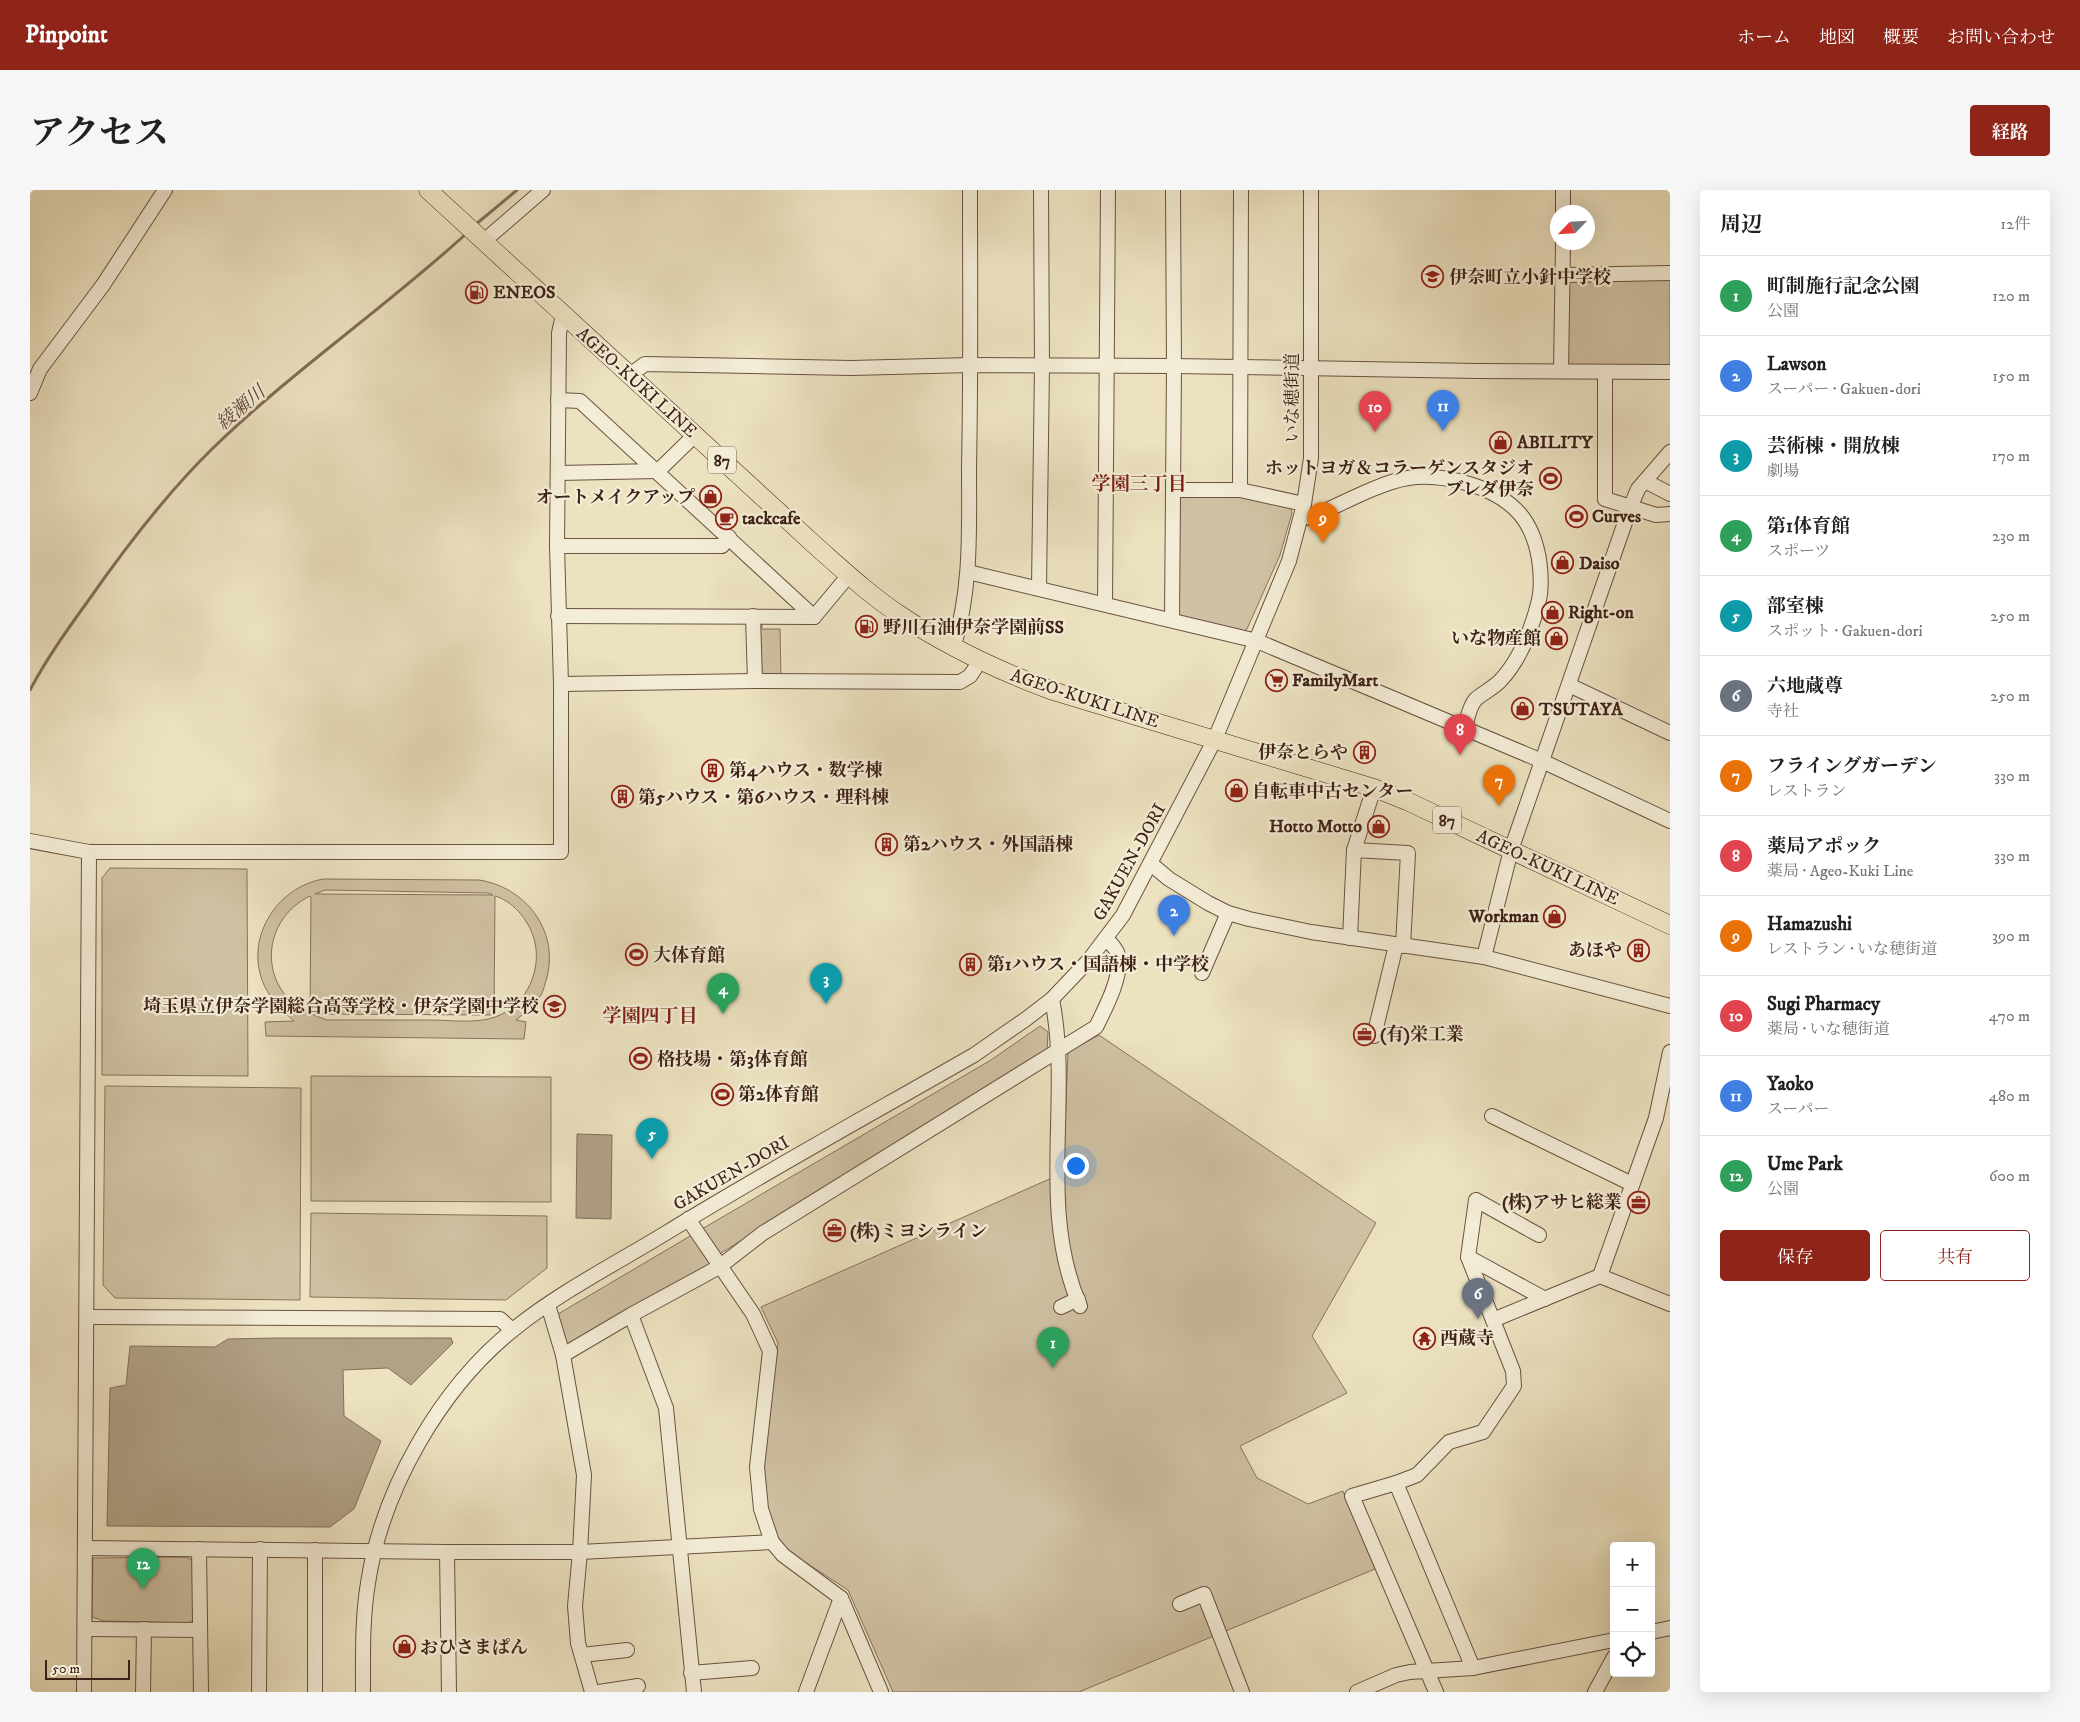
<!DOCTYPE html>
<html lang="ja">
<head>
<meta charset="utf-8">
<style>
  :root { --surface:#fff; --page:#f6f6f6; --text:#202124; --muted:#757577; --line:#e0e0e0; --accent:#8f2418 }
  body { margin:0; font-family:"IM FELL DW Pica","Noto Serif JP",serif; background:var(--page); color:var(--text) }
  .controls { position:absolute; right:15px; bottom:15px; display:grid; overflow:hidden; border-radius:5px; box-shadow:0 5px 20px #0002 }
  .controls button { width:45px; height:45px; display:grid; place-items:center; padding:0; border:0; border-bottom:1px solid var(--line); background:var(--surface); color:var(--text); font:25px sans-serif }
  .compass { position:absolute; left:1520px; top:15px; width:45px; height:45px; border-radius:50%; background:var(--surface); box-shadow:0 5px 20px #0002; rotate:245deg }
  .scale { position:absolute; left:15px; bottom:12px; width:85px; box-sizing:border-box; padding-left:5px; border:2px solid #3f2217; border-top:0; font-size:14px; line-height:18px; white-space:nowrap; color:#3f2217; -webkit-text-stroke:4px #f3ecd6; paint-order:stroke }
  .you { position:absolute; left:1045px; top:975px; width:18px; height:18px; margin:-12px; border:4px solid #fff; border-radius:50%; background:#1a73e8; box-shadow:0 0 0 8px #1a73e833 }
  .badge { display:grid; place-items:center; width:32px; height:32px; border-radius:50%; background:var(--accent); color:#fff; font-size:16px; font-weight:700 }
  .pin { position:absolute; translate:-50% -41px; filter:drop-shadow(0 1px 2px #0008) }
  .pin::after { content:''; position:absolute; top:26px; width:18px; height:15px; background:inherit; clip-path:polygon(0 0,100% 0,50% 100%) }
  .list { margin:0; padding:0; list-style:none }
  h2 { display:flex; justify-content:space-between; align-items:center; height:65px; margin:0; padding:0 20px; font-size:21px }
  h2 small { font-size:16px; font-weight:400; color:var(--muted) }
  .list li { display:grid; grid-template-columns:32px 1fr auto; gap:15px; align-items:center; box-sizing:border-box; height:80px; padding:0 20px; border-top:1px solid var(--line) }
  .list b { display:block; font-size:19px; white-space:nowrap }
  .list p { margin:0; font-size:16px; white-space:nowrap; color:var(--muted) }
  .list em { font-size:16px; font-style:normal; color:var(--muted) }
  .actions { display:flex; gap:10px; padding:15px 20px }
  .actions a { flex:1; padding:11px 0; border:1px solid var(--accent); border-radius:5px; text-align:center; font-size:18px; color:var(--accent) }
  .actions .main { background:var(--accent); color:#fff }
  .icon { flex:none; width:28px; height:28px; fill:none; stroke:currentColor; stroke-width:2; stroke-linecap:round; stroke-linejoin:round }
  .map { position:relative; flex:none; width:1640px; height:1502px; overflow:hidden; border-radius:5px }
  header { display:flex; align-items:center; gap:30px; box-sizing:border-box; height:70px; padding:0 25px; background:var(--accent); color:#fff }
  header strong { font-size:24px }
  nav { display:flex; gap:28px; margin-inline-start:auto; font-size:18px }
  .intro { display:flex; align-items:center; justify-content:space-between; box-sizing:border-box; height:120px; padding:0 30px }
  h1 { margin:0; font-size:35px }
  .button { padding:12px 22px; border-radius:5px; background:var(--accent); color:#fff; font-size:18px; font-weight:700 }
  main { display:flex; gap:30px; padding:0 30px }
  aside { flex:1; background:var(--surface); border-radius:5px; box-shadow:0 5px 20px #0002 }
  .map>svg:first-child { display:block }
</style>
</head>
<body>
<header>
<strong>Pinpoint</strong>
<nav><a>ホーム</a><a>地図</a><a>概要</a><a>お問い合わせ</a></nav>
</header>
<div class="intro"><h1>アクセス</h1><a class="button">経路</a></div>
<main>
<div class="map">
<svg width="1640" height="1502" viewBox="0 0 1640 1502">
  <rect width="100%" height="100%" fill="#ece2c0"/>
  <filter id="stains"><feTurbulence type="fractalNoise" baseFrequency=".004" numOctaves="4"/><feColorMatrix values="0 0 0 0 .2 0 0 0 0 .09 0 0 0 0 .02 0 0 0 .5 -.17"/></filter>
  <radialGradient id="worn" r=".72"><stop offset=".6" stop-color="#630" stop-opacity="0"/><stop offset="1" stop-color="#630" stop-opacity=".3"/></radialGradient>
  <g fill="#cfc1a3" stroke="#87725d" fill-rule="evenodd">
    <path d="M1640,87V176H1537L1536,91Z"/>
    <path d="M1212,304L1260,317L1262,323L1250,365L1217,439L1211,443L1151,429L1147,422L1148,308L1153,305Z"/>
    <path d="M732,433V439H750L751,487H731L728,435Z"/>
    <path d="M80,678L217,679L218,886L72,885V688Z"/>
    <path d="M293,689L449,690C495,697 529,740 517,787C515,793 514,800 511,805C504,815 495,823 486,830L496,832L494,849L236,846L235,832L264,831C252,820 241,810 234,795C214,750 245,698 293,689ZM295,700L458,703L463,705L285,704ZM280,706L281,707L280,824C228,800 229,731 280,706ZM465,706C485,712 501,733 505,753C511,780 497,812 472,824C451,835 423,830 400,830C365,830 331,830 297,830L281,824L464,825Z"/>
    <path d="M1010,836L1018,842L1017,860L688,1065L672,1039L961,870Z"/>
    <path d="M1069,845L1346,1033L1282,1146L1317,1203L1210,1256L1227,1288L1278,1314L1313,1301L1345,1379L1049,1502H863L818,1400L753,1358L745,1345L737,1318L731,1270L748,1153L731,1117L1033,983L1038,862Z"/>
    <path d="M281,886L521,887V1012L281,1011Z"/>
    <path d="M75,896L271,898L270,1110L85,1108L73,1095Z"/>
    <path d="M281,1023L517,1026V1078L476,1110L280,1107Z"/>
    <path d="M662,1045L681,1074L537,1156L528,1124Z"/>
    <path d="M156,1367L164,1371V1429L159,1433L74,1431L62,1427L63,1368Z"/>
  </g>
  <g fill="#b1a187" stroke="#836e5a">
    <path d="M547,944L582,945L581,1029L546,1028Z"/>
    <path d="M244,1148H421L423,1153L381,1195L358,1178L313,1180L314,1226L351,1251L324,1319L300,1337L77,1336L80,1198L96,1195L100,1156L185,1157L198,1149Z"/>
  </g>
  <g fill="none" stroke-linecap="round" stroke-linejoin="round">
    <g stroke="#836e5a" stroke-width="3">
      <path d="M445,35L487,0"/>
      <path d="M0,500C17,468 37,440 58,411C95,358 136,304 182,259C262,181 355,118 437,43"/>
    </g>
    <defs>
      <g id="minor">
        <path d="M1533,0V22"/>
        <path d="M454,51L513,0"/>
        <path d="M1534,85L1640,83"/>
        <path d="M1531,181L1533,52"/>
        <path d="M1575,182V309L1626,325L1640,324"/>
        <path d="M600,185L615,174L821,178L941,175L1144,176L1448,181L1640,182"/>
        <path d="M0,203L10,179L73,95L135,0"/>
        <path d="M528,210L550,211L784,427"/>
        <path d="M528,283L628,281L665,245"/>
        <path d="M1615,291L1640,304"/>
        <path d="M1143,300H1210L1274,314"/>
        <path d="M1210,300L1211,0"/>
        <path d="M1280,328C1307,316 1351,292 1378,288C1413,283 1466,296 1490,324C1501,337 1506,352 1509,369C1511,383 1512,400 1508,414C1501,441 1490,470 1470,491C1463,498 1453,503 1446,509C1440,515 1437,529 1435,537"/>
        <path d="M527,356H692L699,347"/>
        <path d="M938,382L1227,451L1512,571L1640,631"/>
        <path d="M1009,397L1012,176L1011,0"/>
        <path d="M1075,414L1078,0"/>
        <path d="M528,426L784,427"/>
        <path d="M723,426L725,491"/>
        <path d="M784,427L819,385"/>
        <path d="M1142,430L1144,176L1143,0"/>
        <path d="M923,458C942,400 939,337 939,277C941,185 940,92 940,0"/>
        <path d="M531,494L725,491L930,492L940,486L950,471"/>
        <path d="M1539,495L1640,543"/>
        <path d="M0,651L59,662H531V494L527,356L529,143L533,125"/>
        <path d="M1324,660L1344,598"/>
        <path d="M1121,674L1139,689L1178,713L1198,723L1219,729L1281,742L1454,767L1640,816"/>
        <path d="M1320,748L1324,660L1378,663L1373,756"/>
        <path d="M1454,767L1481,660L1600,318L1608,299L1640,262"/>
        <path d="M1172,783L1198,723"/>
        <path d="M1022,809C1042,911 1007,1017 1050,1116"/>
        <path d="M1344,846L1366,755"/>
        <path d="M1462,926L1602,994"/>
        <path d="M658,1029L723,1124L740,1161L727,1277L731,1319L742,1352L753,1365L811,1408L851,1502"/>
        <path d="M1438,1067L1515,1109"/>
        <path d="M1570,1086L1626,928L1640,862"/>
        <path d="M518,1115L533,1165L554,1285L550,1362L545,1416L548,1453L562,1502"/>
        <path d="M1031,1117L1048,1109"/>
        <path d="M601,1125L636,1218L664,1502"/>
        <path d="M57,1127L470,1129L482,1140"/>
        <path d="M1463,1130L1570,1086L1640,1114"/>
        <path d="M533,1165L601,1125L689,1077L733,1043L1066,837C1075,819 1093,785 1088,765C1087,759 1080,753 1077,749"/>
        <path d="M1366,1293L1387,1285L1419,1252L1453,1242L1484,1196L1483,1181L1438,1067L1446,1010L1509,1045"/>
        <path d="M56,1358L417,1362H550L742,1352"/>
        <path d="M169,1359L171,1502"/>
        <path d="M285,1360V1502"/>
        <path d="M417,1362L419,1502"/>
        <path d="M1150,1414L1174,1404L1212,1502"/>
        <path d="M56,1439L170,1440"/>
        <path d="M1621,1442L1640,1438"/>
        <path d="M552,1465L597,1460"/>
        <path d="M661,1483L722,1478"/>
        <path d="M54,1502L59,662"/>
        <path d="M113,1502L114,1439"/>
        <path d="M229,1502L230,1359"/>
        <path d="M333,1502C333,1466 332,1429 338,1393C352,1300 410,1198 484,1139C530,1102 585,1074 636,1043C737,981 841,924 944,865L996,829L1022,809L1059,770L1093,725L1185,549L1259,371L1274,314L1281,268V0"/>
        <path d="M569,1502L608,1496"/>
        <path d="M776,1502L811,1408"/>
        <path d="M1327,1502L1366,1485L1380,1482L1443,1478L1584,1450"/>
        <path d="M1406,1502L1322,1306L1366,1293L1443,1478"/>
        <path d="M1565,1502L1584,1467"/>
      </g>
      <path id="major" d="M398,0L788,358C814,381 841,406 870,425C918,457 969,481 1023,501L1344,598L1379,612L1640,735"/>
    </defs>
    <use href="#minor" stroke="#6a5241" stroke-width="16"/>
    <use href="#major" stroke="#3f2217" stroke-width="19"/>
    <use href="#minor" stroke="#f3ecd6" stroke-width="14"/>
    <use href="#major" stroke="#ece2c0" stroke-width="18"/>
  </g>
  <defs>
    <symbol id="school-ring" viewBox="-11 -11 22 22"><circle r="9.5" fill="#f3ecd6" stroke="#8f2418" stroke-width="1.5"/><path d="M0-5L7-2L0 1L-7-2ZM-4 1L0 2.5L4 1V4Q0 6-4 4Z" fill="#8f2418"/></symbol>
    <symbol id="fuel-ring" viewBox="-11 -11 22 22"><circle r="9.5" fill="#f3ecd6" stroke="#8f2418" stroke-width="1.5"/><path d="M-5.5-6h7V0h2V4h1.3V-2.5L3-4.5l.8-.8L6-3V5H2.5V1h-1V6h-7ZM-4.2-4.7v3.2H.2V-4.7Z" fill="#8f2418"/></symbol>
    <symbol id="shop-ring" viewBox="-11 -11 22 22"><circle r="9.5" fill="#f3ecd6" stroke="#8f2418" stroke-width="1.5"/><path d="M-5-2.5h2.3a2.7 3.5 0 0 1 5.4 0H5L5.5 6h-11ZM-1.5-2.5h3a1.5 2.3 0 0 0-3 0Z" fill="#8f2418"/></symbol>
    <symbol id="stadium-ring" viewBox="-11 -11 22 22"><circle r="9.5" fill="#f3ecd6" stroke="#8f2418" stroke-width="1.5"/><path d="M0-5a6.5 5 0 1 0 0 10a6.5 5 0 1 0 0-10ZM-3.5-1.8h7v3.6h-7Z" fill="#8f2418"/></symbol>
    <symbol id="cafe-ring" viewBox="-11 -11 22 22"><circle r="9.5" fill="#f3ecd6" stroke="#8f2418" stroke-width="1.5"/><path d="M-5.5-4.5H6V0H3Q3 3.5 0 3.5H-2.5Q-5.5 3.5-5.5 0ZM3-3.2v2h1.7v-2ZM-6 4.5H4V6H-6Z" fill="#8f2418"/></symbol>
    <symbol id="supermarket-ring" viewBox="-11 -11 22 22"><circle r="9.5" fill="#f3ecd6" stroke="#8f2418" stroke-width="1.5"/><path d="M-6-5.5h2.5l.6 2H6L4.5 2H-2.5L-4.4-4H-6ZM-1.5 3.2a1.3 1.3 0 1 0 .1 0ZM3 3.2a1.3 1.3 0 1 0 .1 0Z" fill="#8f2418"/></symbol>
    <symbol id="building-ring" viewBox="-11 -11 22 22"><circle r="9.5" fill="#f3ecd6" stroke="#8f2418" stroke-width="1.5"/><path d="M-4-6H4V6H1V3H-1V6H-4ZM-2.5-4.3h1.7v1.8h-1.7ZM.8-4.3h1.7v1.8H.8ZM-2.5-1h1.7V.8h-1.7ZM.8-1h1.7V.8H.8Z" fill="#8f2418"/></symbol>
    <symbol id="office-ring" viewBox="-11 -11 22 22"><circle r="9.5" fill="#f3ecd6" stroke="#8f2418" stroke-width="1.5"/><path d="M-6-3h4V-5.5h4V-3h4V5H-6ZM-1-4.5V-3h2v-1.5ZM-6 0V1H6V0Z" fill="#8f2418"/></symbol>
    <symbol id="temple-ring" viewBox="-11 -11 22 22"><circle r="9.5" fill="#f3ecd6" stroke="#8f2418" stroke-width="1.5"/><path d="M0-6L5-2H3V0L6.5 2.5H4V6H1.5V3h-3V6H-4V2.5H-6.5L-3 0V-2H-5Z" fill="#8f2418"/></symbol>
  </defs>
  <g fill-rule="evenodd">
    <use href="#school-ring" x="1390" y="74" width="25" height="25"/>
    <use href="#fuel-ring" x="434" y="90" width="25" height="25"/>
    <use href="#shop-ring" x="1458" y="240" width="25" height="25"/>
    <use href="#stadium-ring" x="1508" y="276" width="25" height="25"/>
    <use href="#shop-ring" x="668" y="294" width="25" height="25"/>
    <use href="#stadium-ring" x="1534" y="314" width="25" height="25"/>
    <use href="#cafe-ring" x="684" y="316" width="25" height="25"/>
    <use href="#shop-ring" x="1520" y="360" width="25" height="25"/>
    <use href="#shop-ring" x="1510" y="410" width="25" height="25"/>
    <use href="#fuel-ring" x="824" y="424" width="25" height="25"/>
    <use href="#shop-ring" x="1514" y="436" width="25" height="25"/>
    <use href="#supermarket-ring" x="1234" y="478" width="25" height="25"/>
    <use href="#shop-ring" x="1480" y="506" width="25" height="25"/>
    <use href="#building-ring" x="1322" y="550" width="25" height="25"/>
    <use href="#building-ring" x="670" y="568" width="25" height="25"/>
    <use href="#shop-ring" x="1194" y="588" width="25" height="25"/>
    <use href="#building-ring" x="580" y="594" width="25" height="25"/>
    <use href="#shop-ring" x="1336" y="624" width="25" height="25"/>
    <use href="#building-ring" x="844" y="642" width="25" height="25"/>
    <use href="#shop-ring" x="1512" y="714" width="25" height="25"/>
    <use href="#building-ring" x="1596" y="748" width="25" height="25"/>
    <use href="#stadium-ring" x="594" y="752" width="25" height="25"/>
    <use href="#building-ring" x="928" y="762" width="25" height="25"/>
    <use href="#school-ring" x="512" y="804" width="25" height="25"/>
    <use href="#office-ring" x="1322" y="832" width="25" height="25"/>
    <use href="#stadium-ring" x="598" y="856" width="25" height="25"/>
    <use href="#stadium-ring" x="680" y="892" width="25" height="25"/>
    <use href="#office-ring" x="1596" y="1000" width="25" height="25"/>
    <use href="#office-ring" x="792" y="1028" width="25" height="25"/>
    <use href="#temple-ring" x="1382" y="1136" width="25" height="25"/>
    <use href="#shop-ring" x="362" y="1444" width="25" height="25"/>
  </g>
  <g text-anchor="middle" stroke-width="4.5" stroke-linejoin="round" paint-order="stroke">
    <g fill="#f3ecd6" stroke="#755f50" stroke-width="1">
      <rect x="678" y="256.5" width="28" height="27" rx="4"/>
      <rect x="1403" y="616.5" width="28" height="27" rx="4"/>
    </g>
    <g font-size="16" font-weight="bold" fill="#3f2217">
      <text x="692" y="276">87</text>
      <text x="1417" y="636">87</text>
    </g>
    <g font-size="18" font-weight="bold" fill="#3f2217" stroke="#f3ecd6" text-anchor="start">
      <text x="1419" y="93">伊奈町立小針中学校</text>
      <text x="463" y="108">ENEOS</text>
      <text x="1487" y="258">ABILITY</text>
      <text x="1504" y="284" text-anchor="end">ホットヨガ＆コラーゲンスタジオ<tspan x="1504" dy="21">ブレダ伊奈</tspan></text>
      <text x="665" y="313" text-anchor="end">オートメイクアップ</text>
      <text x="1562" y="332">Curves</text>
      <text x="712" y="334">tackcafe</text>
      <text x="1549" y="379">Daiso</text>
      <text x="1538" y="428">Right-on</text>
      <text x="853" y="443">野川石油伊奈学園前SS</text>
      <text x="1511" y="454" text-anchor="end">いな物産館</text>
      <text x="1262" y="496">FamilyMart</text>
      <text x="1509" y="525">TSUTAYA</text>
      <text x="1318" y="568" text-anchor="end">伊奈とらや</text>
      <text x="699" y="586">第4ハウス・数学棟</text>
      <text x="1222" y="607">自転車中古センター</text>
      <text x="608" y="613">第5ハウス・第6ハウス・理科棟</text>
      <text x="1332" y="642" text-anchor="end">Hotto Motto</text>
      <text x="873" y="660">第2ハウス・外国語棟</text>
      <text x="1509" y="732" text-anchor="end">Workman</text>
      <text x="1592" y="766" text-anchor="end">あほや</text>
      <text x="623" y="771">大体育館</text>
      <text x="957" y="780">第1ハウス・国語棟・中学校</text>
      <text x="509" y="822" text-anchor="end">埼玉県立伊奈学園総合高等学校・伊奈学園中学校</text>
      <text x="1350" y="850">(有)栄工業</text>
      <text x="627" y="875">格技場・第3体育館</text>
      <text x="708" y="910">第2体育館</text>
      <text x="1592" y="1018" text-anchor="end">(株)アサヒ総業</text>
      <text x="820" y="1047">(株)ミヨシライン</text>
      <text x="1410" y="1154">西蔵寺</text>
      <text x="390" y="1463">おひさまぱん</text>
    </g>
    <g font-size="18" fill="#3f2217" stroke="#f3ecd6">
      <text transform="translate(607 192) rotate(42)" y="6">AGEO-KUKI LINE</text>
      <text transform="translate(1262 208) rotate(-90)" y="6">いな穂街道</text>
      <text transform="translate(1055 508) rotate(18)" y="6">AGEO-KUKI LINE</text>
      <text transform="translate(1099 672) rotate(-61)" y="6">GAKUEN-DORI</text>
      <text transform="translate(1518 677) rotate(25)" y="6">AGEO-KUKI LINE</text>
      <text transform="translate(701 983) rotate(-30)" y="6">GAKUEN-DORI</text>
    </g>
    <g font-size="19" font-style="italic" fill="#614839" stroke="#f3ecd6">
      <text transform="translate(210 217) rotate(-40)" y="7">綾瀬川</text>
    </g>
    <g font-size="19" font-weight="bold" fill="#7a1f14" stroke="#f3ecd6">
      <text x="1109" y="300">学園三丁目</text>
      <text x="620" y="832">学園四丁目</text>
    </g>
  </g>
  <rect width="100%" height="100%" filter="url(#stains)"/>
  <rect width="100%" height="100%" fill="url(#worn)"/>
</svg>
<div class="controls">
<button>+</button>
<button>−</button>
<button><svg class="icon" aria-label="locate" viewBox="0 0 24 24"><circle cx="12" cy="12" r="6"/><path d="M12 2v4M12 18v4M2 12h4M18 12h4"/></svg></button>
</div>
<svg class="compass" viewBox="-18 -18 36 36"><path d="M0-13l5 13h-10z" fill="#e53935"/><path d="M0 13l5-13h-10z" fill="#757577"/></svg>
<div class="scale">50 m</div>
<div class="you"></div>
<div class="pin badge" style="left:1023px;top:1178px;background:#2e9e5b">1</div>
<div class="pin badge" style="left:1144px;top:746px;background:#3f7fe0">2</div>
<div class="pin badge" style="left:796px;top:814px;background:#0f9aa8">3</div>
<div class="pin badge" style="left:693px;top:824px;background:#2e9e5b">4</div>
<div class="pin badge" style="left:622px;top:969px;background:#0f9aa8">5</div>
<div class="pin badge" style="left:1448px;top:1129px;background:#6b7280">6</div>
<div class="pin badge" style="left:1469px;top:616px;background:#e8710a">7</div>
<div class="pin badge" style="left:1430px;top:565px;background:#e0444e">8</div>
<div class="pin badge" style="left:1293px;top:353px;background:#e8710a">9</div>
<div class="pin badge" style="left:1345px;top:242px;background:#e0444e">10</div>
<div class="pin badge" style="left:1413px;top:241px;background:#3f7fe0">11</div>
<div class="pin badge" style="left:113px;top:1399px;background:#2e9e5b">12</div>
</div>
<aside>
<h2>周辺<small>12件</small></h2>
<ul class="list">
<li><span class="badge" style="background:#2e9e5b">1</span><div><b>町制施行記念公園</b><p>公園</p></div><em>120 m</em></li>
<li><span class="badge" style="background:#3f7fe0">2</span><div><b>Lawson</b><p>スーパー · Gakuen-dori</p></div><em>150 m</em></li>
<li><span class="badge" style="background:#0f9aa8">3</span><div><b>芸術棟・開放棟</b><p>劇場</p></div><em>170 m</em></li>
<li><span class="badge" style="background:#2e9e5b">4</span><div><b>第1体育館</b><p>スポーツ</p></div><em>230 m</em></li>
<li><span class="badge" style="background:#0f9aa8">5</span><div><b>部室棟</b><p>スポット · Gakuen-dori</p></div><em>250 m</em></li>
<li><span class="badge" style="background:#6b7280">6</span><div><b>六地蔵尊</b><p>寺社</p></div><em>250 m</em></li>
<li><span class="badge" style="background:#e8710a">7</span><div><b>フライングガーデン</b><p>レストラン</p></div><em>330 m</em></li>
<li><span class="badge" style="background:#e0444e">8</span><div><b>薬局アポック</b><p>薬局 · Ageo-Kuki Line</p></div><em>330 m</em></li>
<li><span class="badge" style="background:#e8710a">9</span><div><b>Hamazushi</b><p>レストラン · いな穂街道</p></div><em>390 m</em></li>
<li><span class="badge" style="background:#e0444e">10</span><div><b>Sugi Pharmacy</b><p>薬局 · いな穂街道</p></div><em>470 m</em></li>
<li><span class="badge" style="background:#3f7fe0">11</span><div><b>Yaoko</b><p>スーパー</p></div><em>480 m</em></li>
<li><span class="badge" style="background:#2e9e5b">12</span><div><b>Ume Park</b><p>公園</p></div><em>600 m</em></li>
</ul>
<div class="actions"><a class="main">保存</a><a>共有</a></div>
</aside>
</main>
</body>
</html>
